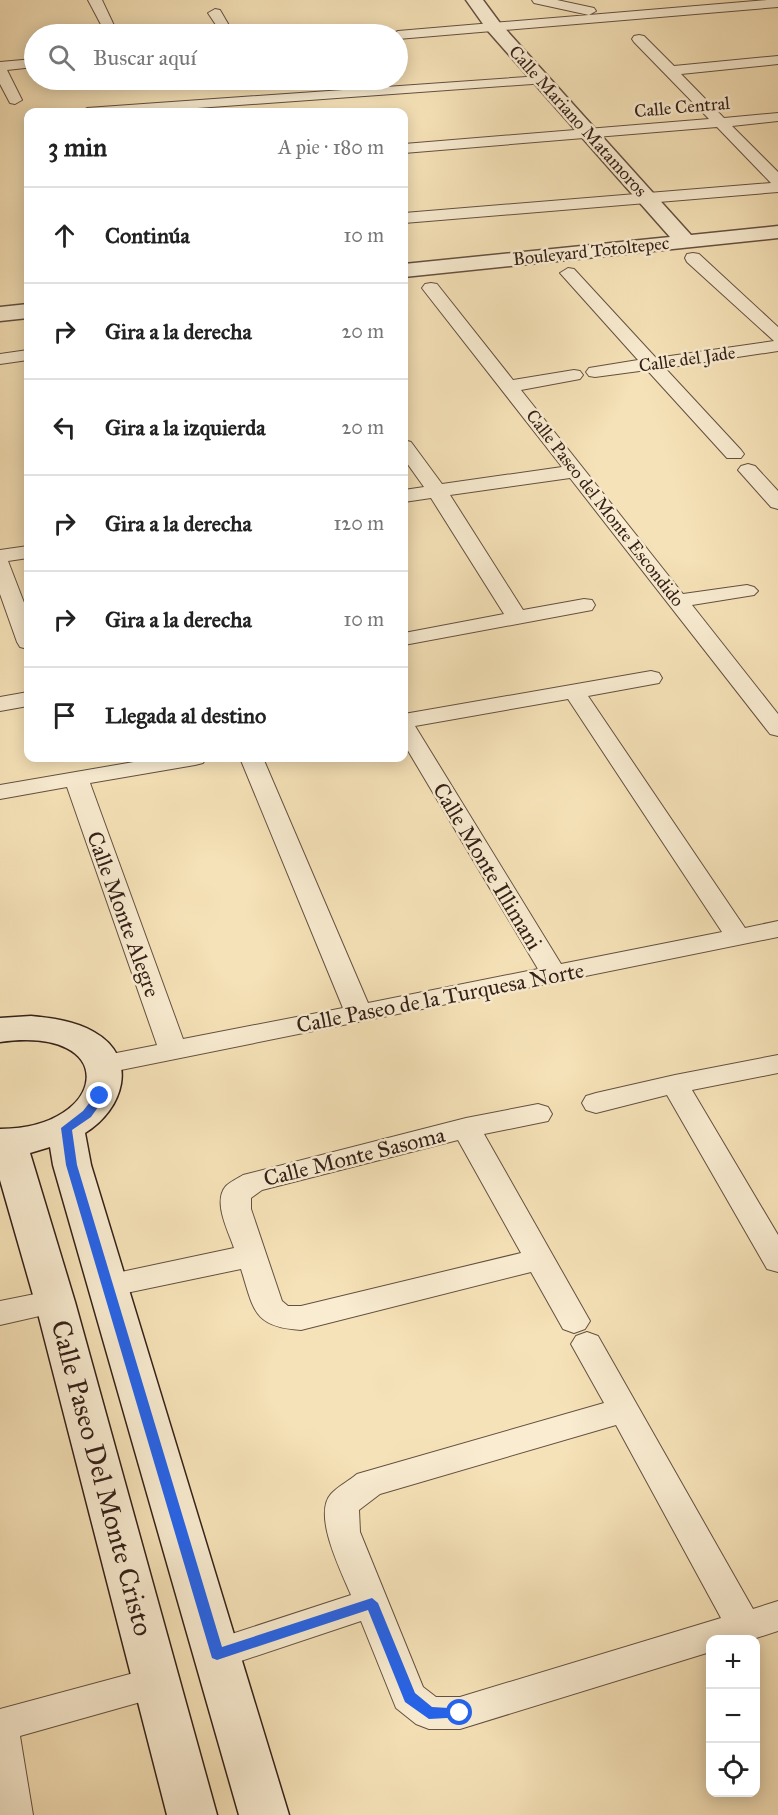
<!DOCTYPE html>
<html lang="es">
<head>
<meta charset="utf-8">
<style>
  :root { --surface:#fff; --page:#f2f2f2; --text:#222; --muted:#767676; --line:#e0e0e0 }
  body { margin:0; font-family:"IM FELL Great Primer",serif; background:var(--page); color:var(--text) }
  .controls { position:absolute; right:18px; bottom:18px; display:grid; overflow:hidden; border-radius:12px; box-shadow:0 3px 15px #0003 }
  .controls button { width:54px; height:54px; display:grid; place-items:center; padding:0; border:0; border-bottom:2px solid var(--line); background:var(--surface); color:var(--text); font:30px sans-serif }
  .stop { position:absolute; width:18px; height:18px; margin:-14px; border:4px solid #2563eb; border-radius:50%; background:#fff }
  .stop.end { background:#2563eb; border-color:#fff; box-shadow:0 2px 6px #0008 }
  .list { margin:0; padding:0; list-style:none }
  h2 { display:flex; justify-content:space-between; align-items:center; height:78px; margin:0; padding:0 24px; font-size:26px }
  h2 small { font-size:20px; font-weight:400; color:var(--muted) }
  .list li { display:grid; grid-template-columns:39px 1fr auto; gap:18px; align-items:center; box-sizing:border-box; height:96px; padding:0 24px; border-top:2px solid var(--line) }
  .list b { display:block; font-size:22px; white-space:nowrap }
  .list em { font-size:20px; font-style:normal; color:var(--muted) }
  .icon { flex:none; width:33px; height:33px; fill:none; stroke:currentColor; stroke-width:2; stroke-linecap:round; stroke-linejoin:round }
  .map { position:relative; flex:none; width:778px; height:1815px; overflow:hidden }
  .search { position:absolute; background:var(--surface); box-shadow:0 3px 15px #0003; left:24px; top:24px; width:384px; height:66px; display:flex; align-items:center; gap:15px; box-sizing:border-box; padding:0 21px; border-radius:33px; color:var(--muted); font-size:22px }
  .panel { position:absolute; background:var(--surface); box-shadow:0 3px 15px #0003; left:24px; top:108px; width:384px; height:654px; border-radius:12px }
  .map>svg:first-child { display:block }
</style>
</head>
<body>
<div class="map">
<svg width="778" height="1815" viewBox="0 0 778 1815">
  <rect width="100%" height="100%" fill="#f6e2b8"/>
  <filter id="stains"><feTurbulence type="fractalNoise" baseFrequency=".00333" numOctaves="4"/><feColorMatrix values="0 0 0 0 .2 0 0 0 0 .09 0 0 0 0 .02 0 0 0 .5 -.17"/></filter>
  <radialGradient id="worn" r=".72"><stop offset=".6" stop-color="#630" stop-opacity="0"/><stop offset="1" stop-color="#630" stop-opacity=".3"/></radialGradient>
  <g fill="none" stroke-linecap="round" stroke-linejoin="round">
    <defs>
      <g id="minor">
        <path d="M88,0H102L118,34H106Z"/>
        <path d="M532,0H557L594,8L596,11L589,15L767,0H778V7L398,39V34H392L398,31L589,15L534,3Z"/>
        <path d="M215,9L220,10L234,34H222L208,13Z"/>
        <path d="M639,35L644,36L674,66L778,56V64L681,74L724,118L778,113V121L732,126L778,172V192L404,223V213L771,183L717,127L404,153V144L709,119L634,42L632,39L634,36Z"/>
        <path d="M34,59V67L7,70L22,100L15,104L10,103L0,84V62Z"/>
        <path d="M541,76L546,77L548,80L546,83L142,112H80L87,108Z"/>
        <path d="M693,253L699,254L778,327V351L665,368L741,450L744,454L741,458H727L647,370L595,377L589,376L586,372L589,368L638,360L560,273L568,268L574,269L656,358L774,341L687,262L685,258L687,254Z"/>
        <path d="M431,283L437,284L513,380L574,370L580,371L583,375L580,379L521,390L683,594L747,585L754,587L758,591L754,595L692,605L778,714V736L770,734L570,478L450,495L523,610L584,599L592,600L595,605L592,610L404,645V633L504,614L431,498L404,502V490L424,487L404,459V440L411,442L442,484L562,467L425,292L422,288L425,284Z"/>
        <path d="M28,350V360L0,364V354Z"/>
        <path d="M748,464L755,466L778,491V509L771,507L738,470L741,466Z"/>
        <path d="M28,546V558L8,561L28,613V649L20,647L17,642L0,594V550Z"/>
        <path d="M651,671L659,673L662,678L659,683L588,696L745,928L778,921V937L101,1074L91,1072L87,1065L91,1058L157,1045L67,787L0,799V785L157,758H206L203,763L195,765L90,783L183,1039L343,1008L240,758H263L368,1003L538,969L404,744V714ZM568,699L722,932L561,964L415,726Z"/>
        <path d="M28,692V706L0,711V697Z"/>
        <path d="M778,1055V1073L692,1090L778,1235V1272L767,1269L667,1095L596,1113L586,1110L582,1103L586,1096L596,1093L675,1075Z"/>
        <path d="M538,1104L548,1107L552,1114L548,1121L484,1134L590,1321L585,1329L574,1333L563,1329L531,1272L301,1330C253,1327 254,1310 241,1269L107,1297L96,1294L92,1286L96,1278L107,1275L234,1248C229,1232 212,1202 226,1186C230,1182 238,1178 243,1175L466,1118ZM458,1140L521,1253L301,1306H288L282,1301L251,1209V1198L262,1190Z"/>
        <path d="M55,1290L66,1294L70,1302L66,1310L0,1325V1301Z"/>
        <path d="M587,1332L598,1336L753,1609L778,1601V1631L750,1640H710V1652L460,1729H429L416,1724L396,1708L361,1621L217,1669L204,1665L199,1654L204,1643L351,1595C342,1573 312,1515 331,1494C338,1486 349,1481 357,1474L604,1403L571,1344L576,1336ZM616,1425L721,1618L460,1697H436L423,1687L360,1532L359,1510L380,1494Z"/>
        <path d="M156,1667L169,1672L174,1683L169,1694L20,1736L33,1815H0V1709Z"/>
      </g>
      <g id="tertiary">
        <path d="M466,0H483L500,23L691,235L778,226V238L404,277V264L670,237L488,31Z"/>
        <path d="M28,304V318L0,321V307Z"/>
      </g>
      <path id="secondary" d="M31,1016C52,1018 76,1021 94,1032C140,1058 123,1110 85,1133L91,1165L289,1815H239L53,1165L50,1147L30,1153L75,1302L217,1815H167L35,1302L0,1180V1129C108,1129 123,1025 0,1042V1018Z"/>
    </defs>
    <use href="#minor" stroke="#645041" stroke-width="2"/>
    <use href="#tertiary" stroke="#645041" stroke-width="3"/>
    <use href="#secondary" stroke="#342019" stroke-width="3"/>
    <use href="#minor" fill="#f9ecd1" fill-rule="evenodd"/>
    <use href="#tertiary" fill="#f9ecd1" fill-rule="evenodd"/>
    <use href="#secondary" fill="#f9ecd1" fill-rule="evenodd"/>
  </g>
  <path fill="#2563eb" d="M100,1092L106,1096L91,1117L72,1130L77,1165L222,1647L372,1598L378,1603L415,1693L432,1707L465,1709L467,1713L465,1717L429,1719L405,1702L368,1610L217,1660L212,1658L66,1165L61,1128L83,1111L97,1093Z"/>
  <g text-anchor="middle" stroke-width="5" stroke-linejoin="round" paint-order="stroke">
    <g font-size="18" fill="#342019" stroke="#f9ecd1">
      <text transform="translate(682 107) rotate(-5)" y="6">Calle Central</text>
      <text transform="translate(578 121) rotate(48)" y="6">Calle Mariano Matamoros</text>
      <text transform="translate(591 251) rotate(-6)" y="6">Boulevard Totoltepec</text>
      <text transform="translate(687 359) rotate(-8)" y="6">Calle del Jade</text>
      <text transform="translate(605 508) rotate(52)" y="6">Calle Paseo del Monte Escondido</text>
    </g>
    <g font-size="22" fill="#342019" stroke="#f9ecd1">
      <text transform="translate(488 866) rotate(59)" y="8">Calle Monte Illimani</text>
      <text transform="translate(124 914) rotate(70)" y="8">Calle Monte Alegre</text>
      <text transform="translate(440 997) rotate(-11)" y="8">Calle Paseo de la Turquesa Norte</text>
      <text transform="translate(354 1156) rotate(-14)" y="8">Calle Monte Sasoma</text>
    </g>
    <g font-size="27" fill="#342019" stroke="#f9ecd1">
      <text transform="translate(102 1478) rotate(75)" y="9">Calle Paseo Del Monte Cristo</text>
    </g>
  </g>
  <rect width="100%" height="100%" filter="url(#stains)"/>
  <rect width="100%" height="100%" fill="url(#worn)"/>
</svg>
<div class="controls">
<button>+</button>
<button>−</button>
<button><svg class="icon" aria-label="locate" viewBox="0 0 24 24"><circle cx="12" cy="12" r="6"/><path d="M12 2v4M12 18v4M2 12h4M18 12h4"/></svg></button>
</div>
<div class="stop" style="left:460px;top:1713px"></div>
<div class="stop end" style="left:100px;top:1096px"></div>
<div class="search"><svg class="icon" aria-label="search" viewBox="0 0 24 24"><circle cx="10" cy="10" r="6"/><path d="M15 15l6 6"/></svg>Buscar aquí</div>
<section class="panel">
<h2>3 min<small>A pie · 180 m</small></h2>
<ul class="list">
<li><svg class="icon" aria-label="ahead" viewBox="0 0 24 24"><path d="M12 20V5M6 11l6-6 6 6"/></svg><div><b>Continúa</b></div><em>10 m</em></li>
<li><svg class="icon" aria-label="right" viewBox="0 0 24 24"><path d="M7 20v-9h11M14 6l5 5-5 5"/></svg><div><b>Gira a la derecha</b></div><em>20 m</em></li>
<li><svg class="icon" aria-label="left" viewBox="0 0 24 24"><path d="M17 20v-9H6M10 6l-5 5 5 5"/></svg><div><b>Gira a la izquierda</b></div><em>20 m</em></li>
<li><svg class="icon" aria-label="right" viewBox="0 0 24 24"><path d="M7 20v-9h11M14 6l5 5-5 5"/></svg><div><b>Gira a la derecha</b></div><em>120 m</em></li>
<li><svg class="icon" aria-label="right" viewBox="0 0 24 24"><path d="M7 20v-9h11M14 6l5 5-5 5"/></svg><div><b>Gira a la derecha</b></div><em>10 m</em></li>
<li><svg class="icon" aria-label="arrive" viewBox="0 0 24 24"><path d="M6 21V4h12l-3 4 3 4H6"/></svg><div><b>Llegada al destino</b></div></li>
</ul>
</section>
</div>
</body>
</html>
